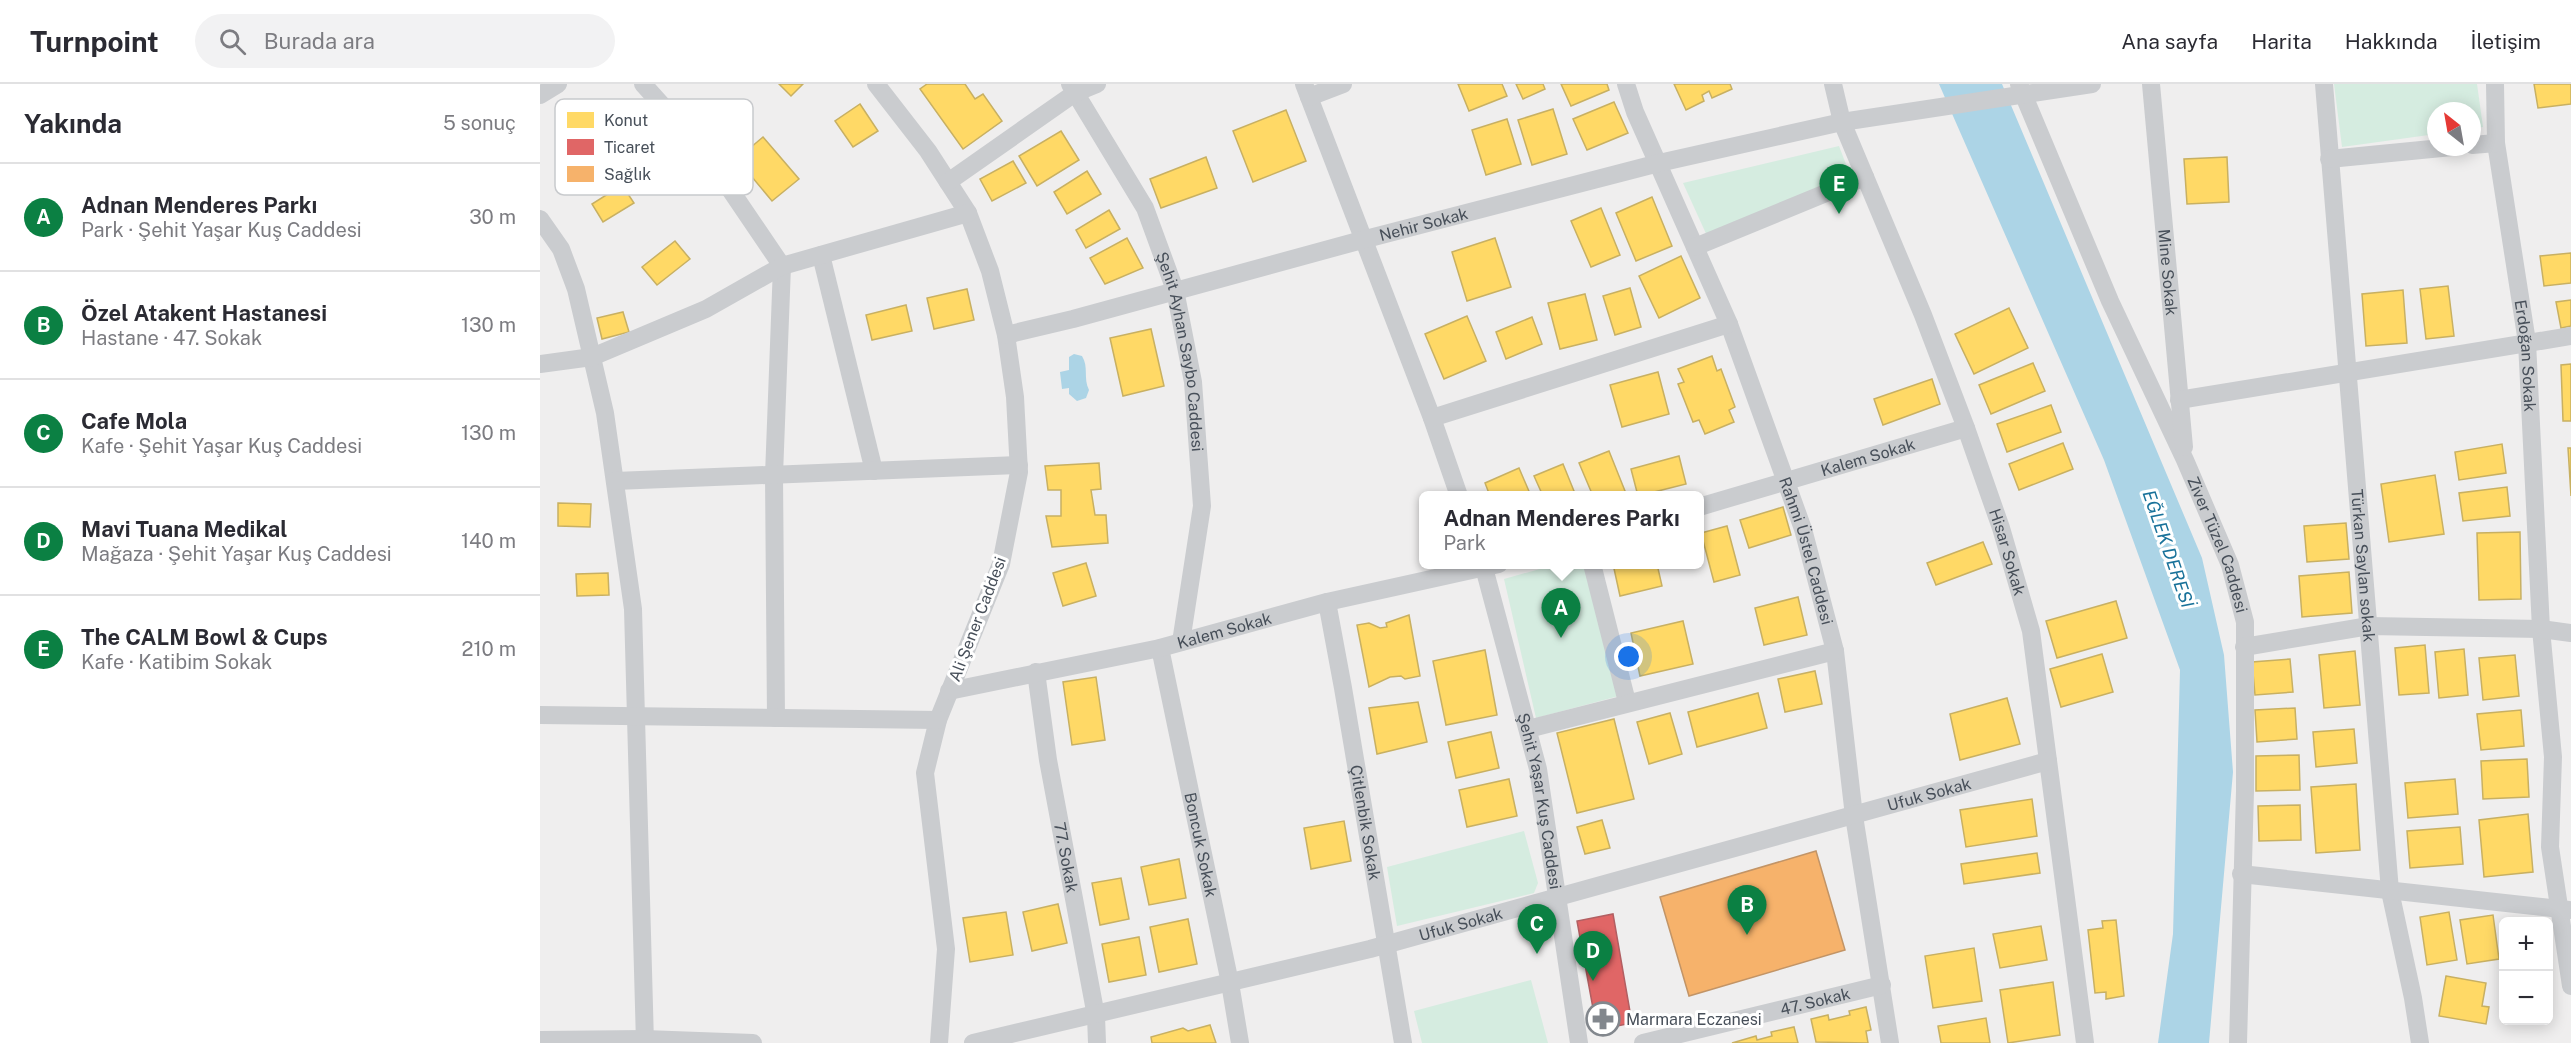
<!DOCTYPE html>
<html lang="tr">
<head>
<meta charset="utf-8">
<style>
  :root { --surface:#fff; --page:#f2f2f3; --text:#2b2b33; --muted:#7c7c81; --line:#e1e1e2; --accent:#0b8043 }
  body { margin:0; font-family:"Public Sans",sans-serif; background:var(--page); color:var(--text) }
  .controls { position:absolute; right:18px; bottom:18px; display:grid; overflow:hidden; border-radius:9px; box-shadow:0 3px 15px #0003 }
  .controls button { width:54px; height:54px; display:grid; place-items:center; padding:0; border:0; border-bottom:2px solid var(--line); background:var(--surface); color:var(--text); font:30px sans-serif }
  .compass { position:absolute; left:1887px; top:18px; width:54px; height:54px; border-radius:50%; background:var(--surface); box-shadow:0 3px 15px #0003; rotate:329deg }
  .you { position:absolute; left:1089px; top:573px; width:21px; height:21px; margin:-15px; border:4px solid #fff; border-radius:50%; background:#1a73e8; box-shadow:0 0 0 9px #1a73e833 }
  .badge { display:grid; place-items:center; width:39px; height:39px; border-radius:50%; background:var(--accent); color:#fff; font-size:20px; font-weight:700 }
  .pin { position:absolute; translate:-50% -50px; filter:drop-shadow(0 2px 3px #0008) }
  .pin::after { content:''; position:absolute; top:32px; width:21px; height:18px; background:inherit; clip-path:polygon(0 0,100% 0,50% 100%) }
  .popup { position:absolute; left:879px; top:407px; width:285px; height:78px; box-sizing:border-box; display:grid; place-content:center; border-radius:9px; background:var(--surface); filter:drop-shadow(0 2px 4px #0005); font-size:20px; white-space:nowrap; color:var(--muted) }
  .popup b { font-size:22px; color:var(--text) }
  .popup::after { content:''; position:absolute; left:50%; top:100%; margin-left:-12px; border:12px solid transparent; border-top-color:var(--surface) }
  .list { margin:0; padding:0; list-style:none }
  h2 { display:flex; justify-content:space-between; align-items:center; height:78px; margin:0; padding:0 24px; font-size:26px }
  h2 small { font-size:20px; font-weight:400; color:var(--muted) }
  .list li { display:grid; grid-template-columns:39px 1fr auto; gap:18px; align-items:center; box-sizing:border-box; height:108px; padding:0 24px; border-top:2px solid var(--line) }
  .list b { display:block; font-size:22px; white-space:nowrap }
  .list p { margin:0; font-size:20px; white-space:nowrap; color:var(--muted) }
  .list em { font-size:20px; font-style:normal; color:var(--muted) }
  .icon { flex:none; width:33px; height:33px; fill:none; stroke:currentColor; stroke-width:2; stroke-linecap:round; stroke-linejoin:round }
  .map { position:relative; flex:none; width:2031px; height:959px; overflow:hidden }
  header { display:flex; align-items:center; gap:36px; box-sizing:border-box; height:84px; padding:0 30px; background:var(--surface); border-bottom:2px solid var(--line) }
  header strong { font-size:28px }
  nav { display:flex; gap:33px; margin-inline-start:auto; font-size:21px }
  .search { width:420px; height:54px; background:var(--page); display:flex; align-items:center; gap:15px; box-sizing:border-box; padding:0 21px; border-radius:33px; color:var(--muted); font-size:22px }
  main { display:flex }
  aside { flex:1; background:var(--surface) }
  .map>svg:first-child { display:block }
</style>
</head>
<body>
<header>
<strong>Turnpoint</strong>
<div class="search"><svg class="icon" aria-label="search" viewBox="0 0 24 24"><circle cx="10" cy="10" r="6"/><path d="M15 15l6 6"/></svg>Burada ara</div>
<nav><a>Ana sayfa</a><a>Harita</a><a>Hakkında</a><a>İletişim</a></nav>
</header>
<main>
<aside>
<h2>Yakında<small>5 sonuç</small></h2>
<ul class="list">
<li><span class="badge">A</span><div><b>Adnan Menderes Parkı</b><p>Park · Şehit Yaşar Kuş Caddesi</p></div><em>30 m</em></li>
<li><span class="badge">B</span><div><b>Özel Atakent Hastanesi</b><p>Hastane · 47. Sokak</p></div><em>130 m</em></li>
<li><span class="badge">C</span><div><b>Cafe Mola</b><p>Kafe · Şehit Yaşar Kuş Caddesi</p></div><em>130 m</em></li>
<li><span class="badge">D</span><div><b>Mavi Tuana Medikal</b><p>Mağaza · Şehit Yaşar Kuş Caddesi</p></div><em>140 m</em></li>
<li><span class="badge">E</span><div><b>The CALM Bowl &amp; Cups</b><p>Kafe · Katibim Sokak</p></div><em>210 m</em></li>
</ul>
</aside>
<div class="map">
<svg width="2031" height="959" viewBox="0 0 2031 959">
  <rect width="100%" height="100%" fill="#efeeee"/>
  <g fill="#d5ece0">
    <path d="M1794,0H1937L1943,43L1932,45V27H1896V50L1802,63Z"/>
    <path d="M1299,62L1312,96L1168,154L1143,99Z"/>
    <path d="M1014,481H1044L1079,612L996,634L964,495Z"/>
    <path d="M984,747L998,799L994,809L857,842L847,783Z"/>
    <path d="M991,896L1008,959H882L874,927Z"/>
  </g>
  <g fill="#acd4e6">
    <path d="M1399,0H1462L1662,474L1684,571L1693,688L1669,959H1618L1633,850L1640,586L1564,376Z"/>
    <path d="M534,270L542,272C549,283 543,294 549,306L546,314L537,317L529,310V304L522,305L520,288L529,286V273Z"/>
  </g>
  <g fill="#ffd966" stroke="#c8b062" stroke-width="1.5">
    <path d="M239,0H263L251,12Z"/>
    <path d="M387,0H425L435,15L443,10L462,37L423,65L380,5Z"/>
    <path d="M918,0H962L967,12L929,27Z"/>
    <path d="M976,0H1003L1005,5L983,15Z"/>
    <path d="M1021,0H1067L1069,6L1031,22Z"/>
    <path d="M1134,0H1190L1192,5L1172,14L1169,7L1162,11L1164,17L1146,26Z"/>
    <path d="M1994,0H2031V20L1998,24Z"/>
    <path d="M1074,18L1088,49L1047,66L1033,35Z"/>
    <path d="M320,20L338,47L313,63L295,37Z"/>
    <path d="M1013,25L1027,70L992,81L978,36Z"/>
    <path d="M746,26L766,77L713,98L693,47Z"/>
    <path d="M967,35L981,80L946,91L932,46Z"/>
    <path d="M521,47L539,76L497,102L479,72Z"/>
    <path d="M223,53L259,95L232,117L197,75Z"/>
    <path d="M130,63L141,81L109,102L97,84Z"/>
    <path d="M666,73L677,104L621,124L610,95Z"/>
    <path d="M1687,73L1689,118L1647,120L1644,75Z"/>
    <path d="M473,77L486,99L452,117L440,95Z"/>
    <path d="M547,87L561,110L527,130L514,108Z"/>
    <path d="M82,101L94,119L63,138L52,120Z"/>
    <path d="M1112,113L1132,162L1096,177L1076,129Z"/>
    <path d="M1061,124L1080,171L1051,183L1031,137Z"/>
    <path d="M569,126L580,145L546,164L536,146Z"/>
    <path d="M587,154L603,184L565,200L550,174Z"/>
    <path d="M955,154L971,203L927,217L912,168Z"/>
    <path d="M135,157L150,175L117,201L102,183Z"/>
    <path d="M2031,169V199L2004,202L2000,172Z"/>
    <path d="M1141,172L1160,214L1119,234L1099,192Z"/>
    <path d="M1908,202L1914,252L1886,255L1880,205Z"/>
    <path d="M1090,204L1101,243L1075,251L1063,212Z"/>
    <path d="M427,205L434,236L394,245L387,214Z"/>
    <path d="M1863,206L1867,259L1826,262L1822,210Z"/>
    <path d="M1045,210L1057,256L1020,265L1008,219Z"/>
    <path d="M2031,216V242L2021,244L2016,218Z"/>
    <path d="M366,221L372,247L332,256L326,231Z"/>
    <path d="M1469,224L1488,264L1434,290L1415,250Z"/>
    <path d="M83,228L89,248L62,255L57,234Z"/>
    <path d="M927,232L946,277L904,295L885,250Z"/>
    <path d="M992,233L1002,260L966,275L956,248Z"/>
    <path d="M611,245L624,302L583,312L570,254Z"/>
    <path d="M1172,272L1177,287L1181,285L1195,323L1189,326L1194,338L1165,350L1159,336L1153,338L1138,300L1144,298L1138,285Z"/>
    <path d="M1493,279L1505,307L1451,330L1439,301Z"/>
    <path d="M2031,280V337H2023L2021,281Z"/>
    <path d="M1118,288L1129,330L1082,343L1070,301Z"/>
    <path d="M1392,295L1400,320L1343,341L1334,315Z"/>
    <path d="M1511,321L1521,348L1467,368L1457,340Z"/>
    <path d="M1523,359L1533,385L1479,406L1469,380Z"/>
    <path d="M1962,360L1966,389L1919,396L1915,368Z"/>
    <path d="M2028,364H2031V412Z"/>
    <path d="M1069,367L1087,412H1053L1039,379Z"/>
    <path d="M1139,372L1146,400L1098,412L1091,385Z"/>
    <path d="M559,379L561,405L551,406L555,431H566L568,459L512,463L506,432H521V406H508L505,382Z"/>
    <path d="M1023,380L1036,412H1003L994,392Z"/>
    <path d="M979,384L991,412H950L945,399Z"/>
    <path d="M1895,391L1904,450L1849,458L1841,400Z"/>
    <path d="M1967,403L1970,432L1923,437L1919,409Z"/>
    <path d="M18,419L51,420L50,443L18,442Z"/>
    <path d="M1243,423L1251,451L1209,464L1200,436Z"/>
    <path d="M1806,439L1809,475L1767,478L1764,442Z"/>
    <path d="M1187,442L1200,491L1174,498L1161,449Z"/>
    <path d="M1980,448L1981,515L1939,516L1937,449Z"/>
    <path d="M1443,458L1452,480L1396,501L1387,479Z"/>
    <path d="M546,479L556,512L523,522L513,489Z"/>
    <path d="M1073,480H1117L1122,502L1080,512Z"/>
    <path d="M1809,488L1812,529L1762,533L1759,492Z"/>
    <path d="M68,489L69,511L37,512L36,490Z"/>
    <path d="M1258,513L1267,551L1224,561L1215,524Z"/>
    <path d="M1576,517L1587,554L1517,574L1506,537Z"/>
    <path d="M869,531L880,592L865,595L861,592L850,593L829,603L817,541L829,539L840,544L847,543L846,539Z"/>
    <path d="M1143,537L1153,580L1100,592L1091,549Z"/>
    <path d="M1885,561L1889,609L1859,611L1855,564Z"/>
    <path d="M1924,565L1928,611L1899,614L1895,568Z"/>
    <path d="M945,566L957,631L906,641L893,577Z"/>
    <path d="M1815,567L1820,621L1784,624L1779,571Z"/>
    <path d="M1562,570L1573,608L1521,623L1510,585Z"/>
    <path d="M1975,571L1979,612L1943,616L1939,574Z"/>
    <path d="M1750,575L1753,608L1715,611L1712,578Z"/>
    <path d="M1275,587L1282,620L1245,628L1238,595Z"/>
    <path d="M556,593L565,656L532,661L523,598Z"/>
    <path d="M1218,609L1227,644L1157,663L1148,628Z"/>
    <path d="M1467,614L1480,660L1420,676L1410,630Z"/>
    <path d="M878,618L887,658L837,670L829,624Z"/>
    <path d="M1755,624L1757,655L1717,658L1715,626Z"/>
    <path d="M1981,626L1984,662L1941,666L1937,630Z"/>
    <path d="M1130,629L1142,670L1109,680L1097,638Z"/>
    <path d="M1074,635L1094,715L1037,729L1017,649Z"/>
    <path d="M1814,645L1817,679L1776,683L1773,648Z"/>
    <path d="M951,648L959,684L916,694L908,658Z"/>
    <path d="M1759,671L1760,706L1716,707V672Z"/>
    <path d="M1987,675L1989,713L1943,715L1941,677Z"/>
    <path d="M969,695L977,732L927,743L919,706Z"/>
    <path d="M1915,695L1918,730L1868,734L1865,699Z"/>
    <path d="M1816,700L1820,766L1776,769L1771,703Z"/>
    <path d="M1492,715L1497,752L1426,763L1420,726Z"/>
    <path d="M1760,721L1761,756L1719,757L1718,722Z"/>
    <path d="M1988,730L1993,788L1944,793L1939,736Z"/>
    <path d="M1062,736L1070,764L1045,770L1037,743Z"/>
    <path d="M804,737L811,777L771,785L764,744Z"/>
    <path d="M1920,743L1923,780L1870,784L1867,747Z"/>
    <path d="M1497,769L1500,789L1424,800L1421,780Z"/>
    <path d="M639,775L646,814L609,821L601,783Z"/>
    <path d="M581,794L589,835L560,841L552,799Z"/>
    <path d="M518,820L527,859L492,867L483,828Z"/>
    <path d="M466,828L473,871L430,878L423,834Z"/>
    <path d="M1909,828L1917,876L1887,881L1880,833Z"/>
    <path d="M1953,831L1959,875L1927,880L1920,836Z"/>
    <path d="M648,835L657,880L619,888L610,843Z"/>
    <path d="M1576,836L1584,912L1566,915V908L1555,909L1548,846L1563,844L1562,837Z"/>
    <path d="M1501,842L1507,876L1460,884L1453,850Z"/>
    <path d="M599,853L606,891L569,898L562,860Z"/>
    <path d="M1434,864L1442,917L1393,924L1385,872Z"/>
    <path d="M1906,892L1946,899L1942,922L1949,923L1946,940L1899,932Z"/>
    <path d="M1513,898L1520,951L1468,959L1460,906Z"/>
    <path d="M1326,923L1331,946L1326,947L1328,959L1276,958L1271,935L1288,931L1289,936L1310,931L1309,927Z"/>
    <path d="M1446,934L1450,959H1401L1398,942Z"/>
    <path d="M670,941L676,959H612L611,953L643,944L648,947Z"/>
    <path d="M1254,943L1258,959H1192L1216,952L1217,956L1232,952L1231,948Z"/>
  </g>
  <path fill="#e06666" stroke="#b25f62" stroke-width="1.5" d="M1073,830L1092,939L1057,946L1037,837Z"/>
  <path fill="#f6b26b" stroke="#c29466" stroke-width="1.5" d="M1276,767L1305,866L1149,912L1120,813Z"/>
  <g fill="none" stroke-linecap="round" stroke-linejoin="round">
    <g stroke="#cacccf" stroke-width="18">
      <path d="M103,0L166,70L242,182L234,391L236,634"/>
      <path d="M336,0L388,67L428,129L450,187L466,251L475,313L479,388L461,480L398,636L385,689L406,865L399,959"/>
      <path id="s1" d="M530,0L605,124L635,206L653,298L662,422L641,558"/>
      <path d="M764,0L892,334L919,412"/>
      <path id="s2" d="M1086,0L1095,28L1189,240L1263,445L1295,567L1314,732L1350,959"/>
      <path id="s3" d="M1293,0L1302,38L1383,231L1426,344L1461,444L1491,547L1545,959"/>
      <path id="s4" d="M1479,0L1570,217L1645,376L1690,481L1705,538V707L1698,959"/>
      <path id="s5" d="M1611,0L1644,363"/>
      <path id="s6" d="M1784,0L1850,807L1873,914L1880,959"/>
      <path id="s7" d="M1955,0L1956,59L1987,258L2001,545L2013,673L2010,763L2031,902"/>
      <path d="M0,11L18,0"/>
      <path d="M769,13L803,0"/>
      <path d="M1932,61L1956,59"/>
      <path d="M1789,75L1912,63"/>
      <path d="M408,98L535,9L557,0"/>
      <path d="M0,135L21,165L36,205L65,329L93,525L105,959"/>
      <path d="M1155,163L1325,93"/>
      <path d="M281,171L334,387"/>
      <path id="s8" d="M466,251L533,235L822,156L1119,79L1302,38L1552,0"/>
      <path d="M0,280L52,273L166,225L242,182L428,129"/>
      <path d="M1639,316L2031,252"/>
      <path d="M892,334L1189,240"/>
      <path d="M75,397L479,381"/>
      <path id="s9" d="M1159,423L1426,344"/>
      <path id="s10" d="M943,480L998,685L1039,959"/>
      <path d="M1052,480L1087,618"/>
      <path id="s11" d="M787,518L803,604L863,959"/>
      <path d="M1704,563L1829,542L2001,545L2031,549"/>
      <path id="s12" d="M620,564L690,899L700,959"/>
      <path id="s13" d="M496,588L508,676L556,932L557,959"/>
      <path id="s14" d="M409,607L620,564L787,518L959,480"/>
      <path d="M0,631L398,636"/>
      <path d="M988,645L1295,567"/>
      <path d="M1701,790L2029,826"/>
      <path d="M0,956L105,955L213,959"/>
      <path id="s15" d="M433,959L830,865L1508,677"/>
      <path id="s16" d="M1103,959L1342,901"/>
    </g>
  </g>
  <defs>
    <symbol id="pharmacy-ring" viewBox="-11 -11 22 22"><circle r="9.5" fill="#fff" stroke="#82878d" stroke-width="1.5"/><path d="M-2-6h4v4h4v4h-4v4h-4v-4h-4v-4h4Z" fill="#82878d"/></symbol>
  </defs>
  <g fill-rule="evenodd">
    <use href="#pharmacy-ring" x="1044" y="916" width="38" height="38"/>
  </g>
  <g text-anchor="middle" stroke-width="6" stroke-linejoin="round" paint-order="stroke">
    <g font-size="16" fill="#474f59" stroke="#fff">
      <text dy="6" stroke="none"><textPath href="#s8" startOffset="432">Nehir Sokak</textPath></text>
      <text dy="6" stroke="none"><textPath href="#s5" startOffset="189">Mine Sokak</textPath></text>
      <text dy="6" stroke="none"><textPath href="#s1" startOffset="294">Şehit Ayhan Saybo Caddesi</textPath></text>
      <text dy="6" stroke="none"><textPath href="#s7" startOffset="274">Erdoğan Sokak</textPath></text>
      <text dy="6" stroke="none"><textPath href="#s9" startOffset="176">Kalem Sokak</textPath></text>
      <text dy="6" stroke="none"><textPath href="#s4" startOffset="502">Ziver Tüzel Caddesi</textPath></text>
      <text dy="6" stroke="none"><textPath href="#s2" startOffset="501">Rahmi Üstel Caddesi</textPath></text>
      <text dy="6" stroke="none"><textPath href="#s3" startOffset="500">Hisar Sokak</textPath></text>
      <text dy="6" stroke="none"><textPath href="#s6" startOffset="483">Türkan Saylan sokak</textPath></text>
      <text transform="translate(437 535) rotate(-69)" y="6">Ali Şener Caddesi</text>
      <text dy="6" stroke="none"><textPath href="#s14" startOffset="282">Kalem Sokak</textPath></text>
      <text dy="6" stroke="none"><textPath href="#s15" startOffset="988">Ufuk Sokak</textPath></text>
      <text dy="6" stroke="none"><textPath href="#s10" startOffset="244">Şehit Yaşar Kuş Caddesi</textPath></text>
      <text dy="6" stroke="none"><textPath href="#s11" startOffset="224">Çitlenbik Sokak</textPath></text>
      <text dy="6" stroke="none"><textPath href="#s12" startOffset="201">Boncuk Sokak</textPath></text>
      <text dy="6" stroke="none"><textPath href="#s13" startOffset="188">77. Sokak</textPath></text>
      <text dy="6" stroke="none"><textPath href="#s15" startOffset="502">Ufuk Sokak</textPath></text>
      <text dy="6" stroke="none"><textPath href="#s16" startOffset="177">47. Sokak</textPath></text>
    </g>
    <g font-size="16" fill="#474f59" stroke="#fff" text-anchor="start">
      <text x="1086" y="941">Marmara Eczanesi</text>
    </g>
    <g font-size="18" font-style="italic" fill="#19729a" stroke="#fff">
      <text transform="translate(1628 465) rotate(71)" y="6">EĞLEK DERESİ</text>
    </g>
  </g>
  <rect x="15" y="15" width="198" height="96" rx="9" fill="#fff" stroke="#c8cacd" stroke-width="1.5"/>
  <rect x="27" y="28" width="27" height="16" fill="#ffd966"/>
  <rect x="27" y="55" width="27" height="16" fill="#e06666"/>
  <rect x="27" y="82" width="27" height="16" fill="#f6b26b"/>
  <g font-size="16" fill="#474f59">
    <text x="64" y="42">Konut</text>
    <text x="64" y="69">Ticaret</text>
    <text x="64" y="96">Sağlık</text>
  </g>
</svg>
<div class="controls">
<button>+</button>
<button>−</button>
</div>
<svg class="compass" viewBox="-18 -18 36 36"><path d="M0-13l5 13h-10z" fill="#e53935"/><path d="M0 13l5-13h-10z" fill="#7c7c81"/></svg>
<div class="you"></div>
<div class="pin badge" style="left:1021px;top:554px">A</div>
<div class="popup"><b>Adnan Menderes Parkı</b>Park</div>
<div class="pin badge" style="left:1207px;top:851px">B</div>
<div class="pin badge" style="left:997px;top:870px">C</div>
<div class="pin badge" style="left:1053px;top:897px">D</div>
<div class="pin badge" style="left:1299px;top:130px">E</div>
</div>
</main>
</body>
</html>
